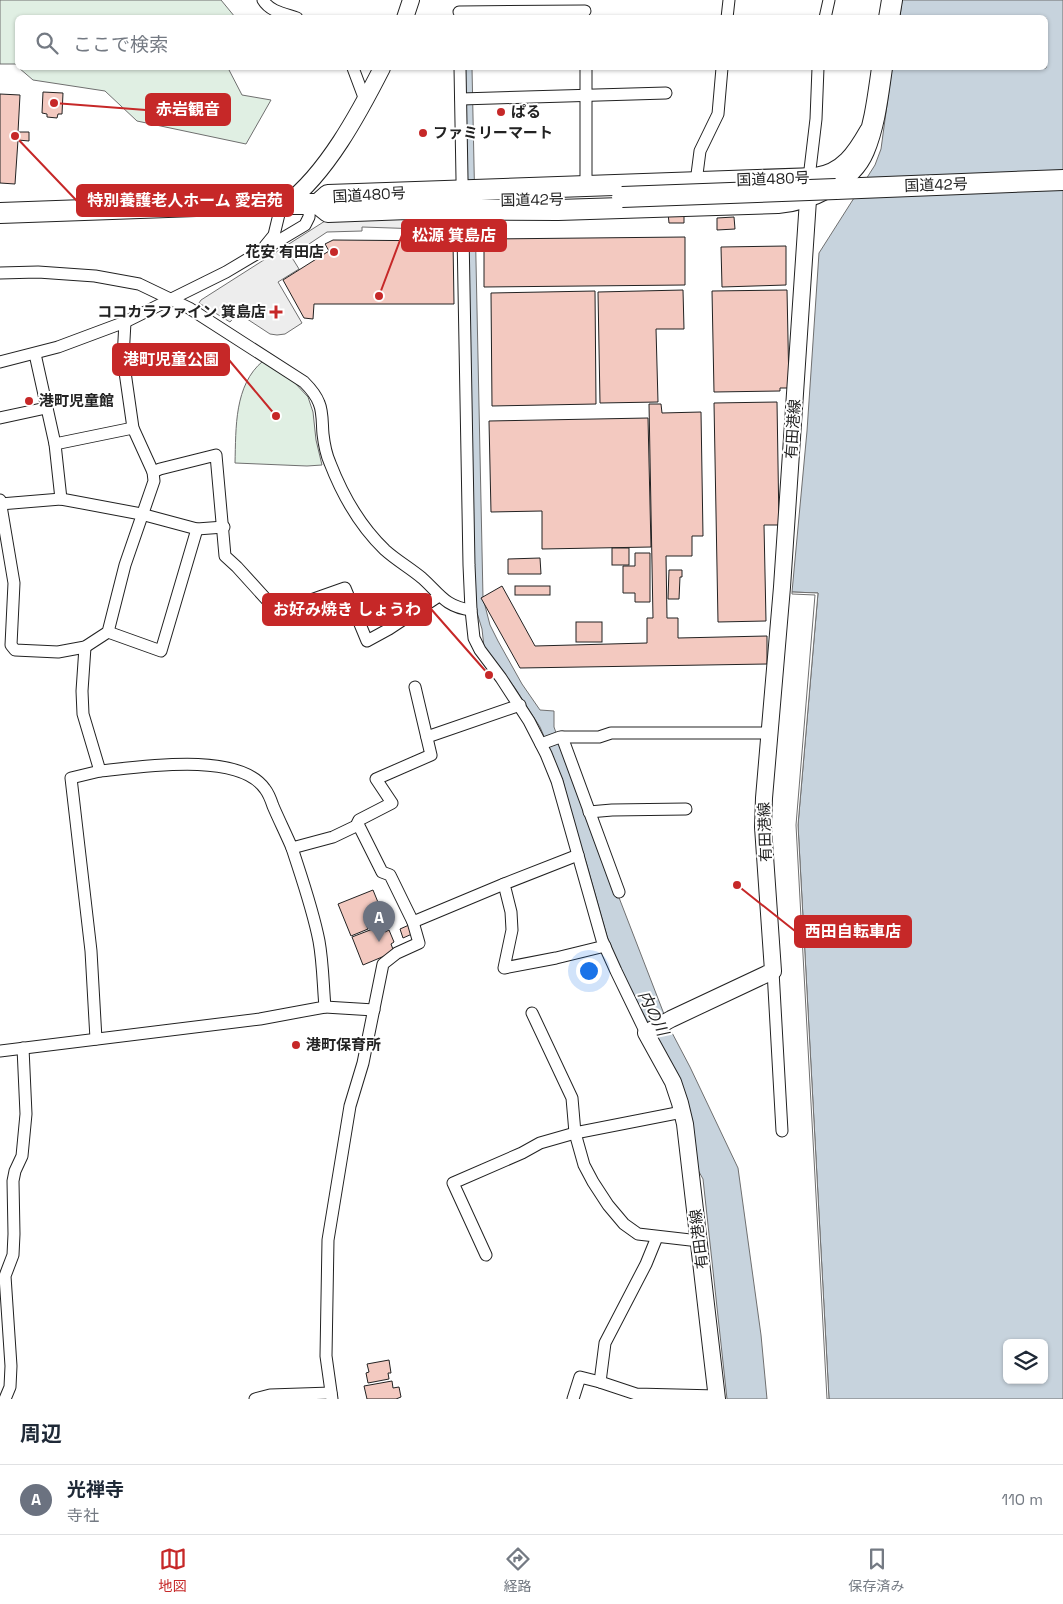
<!DOCTYPE html>
<html lang="ja">
<head>
<meta charset="utf-8">
<style>
  :root { --surface:#fff; --page:#f6f6f7; --text:#1f2937; --muted:#747a83; --line:#e0e1e3; --accent:#c62828 }
  body { margin:0; font-family:"Space Grotesk","Noto Sans JP",sans-serif; background:var(--page); color:var(--text) }
  .controls { position:absolute; right:15px; bottom:15px; display:grid; overflow:hidden; border-radius:8px; box-shadow:0 1px 4px #0004 }
  .controls button { width:45px; height:45px; display:grid; place-items:center; padding:0; border:0; border-bottom:1px solid var(--line); background:var(--surface); color:var(--text); font:25px sans-serif }
  .you { position:absolute; left:588px; top:970px; width:18px; height:18px; margin:-12px; border:4px solid #fff; border-radius:50%; background:#1a73e8; box-shadow:0 0 0 8px #1a73e833 }
  .badge { display:grid; place-items:center; width:32px; height:32px; border-radius:50%; background:var(--accent); color:#fff; font-size:16px; font-weight:700 }
  .pin { position:absolute; translate:-50% -41px; filter:drop-shadow(0 1px 2px #0008) }
  .pin::after { content:''; position:absolute; top:26px; width:18px; height:15px; background:inherit; clip-path:polygon(0 0,100% 0,50% 100%) }
  .list { margin:0; padding:0; list-style:none }
  h2 { display:flex; justify-content:space-between; align-items:center; height:65px; margin:0; padding:0 20px; font-size:21px }
  h2 small { font-size:16px; font-weight:400; color:var(--muted) }
  .list li { display:grid; grid-template-columns:32px 1fr auto; gap:15px; align-items:center; box-sizing:border-box; height:70px; padding:0 20px; border-top:1px solid var(--line) }
  .list b { display:block; font-size:19px; white-space:nowrap }
  .list p { margin:0; font-size:16px; white-space:nowrap; color:var(--muted) }
  .list em { font-size:16px; font-style:normal; color:var(--muted) }
  .icon { flex:none; width:28px; height:28px; fill:none; stroke:currentColor; stroke-width:2; stroke-linecap:round; stroke-linejoin:round }
  .map { position:relative; flex:none; width:1063px; height:1399px; overflow:hidden }
  .search { position:absolute; background:var(--surface); box-shadow:0 1px 4px #0004; left:15px; right:15px; top:15px; height:55px; display:flex; align-items:center; gap:12px; box-sizing:border-box; padding:0 18px; border-radius:8px; color:var(--muted); font-size:19px }
  .sheet { height:135px; background:var(--surface) }
  nav { display:flex; justify-content:space-around; align-items:center; box-sizing:border-box; height:70px; border-top:1px solid var(--line); background:var(--surface); font-size:14px; color:var(--muted) }
  nav a { display:grid; justify-items:center; gap:2px }
  nav .on { color:var(--accent) }
  .map>svg:first-child { display:block }
</style>
</head>
<body>
<div class="map">
<svg width="1063" height="1399" viewBox="0 0 1063 1399">
  <rect width="100%" height="100%" fill="#fff"/>
  <g fill="#e0efe3" stroke="#6f6f6f">
    <path d="M0,0H221L235,17L18,18L17,66L15,64H0Z"/>
    <path d="M19,68H228L242,95L271,100L246,144L137,121L105,91L33,80Z"/>
    <path d="M263,361L294,382L308,397L313,412L316,440L322,465L307,466L235,463C236,428 234,385 263,361Z"/>
  </g>
  <path fill="#ededed" stroke="#6f6f6f" d="M335,218L452,219L451,230L362,227V231L327,232L291,256L299,269L278,282L302,323L285,334L277,335L270,334L238,313L230,322L199,303L201,300L325,221Z"/>
  <g fill="#c7d3dd" stroke="#6f6f6f" fill-rule="evenodd">
    <path d="M902,0H1063V1399H829L798,825L818,593L792,592L807,431L819,253L875,165L881,149L892,68H1046V18L900,17ZM1007,1343H1044V1380H1007Z"/>
    <path d="M463,68H472L483,598L490,625L498,641L522,684L540,710L554,711V727L567,763L669,1027L690,1067L738,1168L761,1335L767,1399H727L703,1179L698,1170L665,1055L624,977L608,940L586,862L577,837L563,781L540,727L515,688L484,647L482,629L474,603Z"/>
  </g>
  <path fill="#fff" stroke="#6f6f6f" d="M792,592L818,593L798,825L829,1399H827L796,825L815,595L792,594Z"/>
  <g fill="#f3c9c0" stroke="#222">
    <path d="M43,92L63,93L62,114H58L57,118L47,117V114L42,113Z"/>
    <path d="M0,94L20,95L18,132H29V141L18,140L15,184L0,183Z"/>
    <path d="M668,213H684V223H669Z"/>
    <path d="M734,217L735,229L717,230V218Z"/>
    <path d="M685,237V285L484,287V243L489,239Z"/>
    <path d="M333,240L453,241L454,304H314L313,319L304,318L283,280L329,251L325,244Z"/>
    <path d="M786,246V285L722,287L721,247Z"/>
    <path d="M683,290L684,329H656L658,402L600,403L598,292Z"/>
    <path d="M787,290L789,388H780V391L714,392L712,291Z"/>
    <path d="M595,291L596,404L492,406L491,293Z"/>
    <path d="M777,402L779,525H764L766,621L718,622L714,403Z"/>
    <path d="M649,404H661L662,413L701,412L703,536H692V556H666L667,618H678V638L767,636V664L520,668L481,598L502,586L535,646L647,643V618H653Z"/>
    <path d="M648,418L651,547L542,549V511L491,512L489,421Z"/>
    <rect x="612" y="548" width="17" height="17"/>
    <path d="M635,553H650V602H635V593H623V566H635Z"/>
    <path d="M540,558L541,574H508V559Z"/>
    <path d="M669,570H682V577H680L679,599H668Z"/>
    <rect x="515" y="586" width="35" height="9"/>
    <rect x="576" y="622" width="26" height="20"/>
    <path d="M373,890L386,922L374,927L371,920L365,922L368,929L351,936L338,904Z"/>
    <path d="M383,925L385,932L389,930L394,942L391,944L394,952L363,965L352,937Z"/>
    <path d="M409,925L412,934L403,938L400,929Z"/>
    <path d="M389,1360L391,1373H388L389,1379L368,1383L366,1373L369,1372L367,1364Z"/>
    <path d="M392,1381L393,1388L399,1387L401,1397L396,1399H367L364,1386Z"/>
  </g>
  <g fill="none" stroke-linecap="round" stroke-linejoin="round">
    <defs>
      <g id="street">
        <path d="M263,0C270,12 286,14 297,18"/>
        <path d="M459,12L585,11"/>
        <path d="M727,18L729,0"/>
        <path d="M825,18L829,0"/>
        <path d="M353,68L365,100"/>
        <path d="M460,68L469,565L471,610L474,638L480,650L501,678L529,721L546,754L557,781L602,940L616,971L646,1033"/>
        <path d="M586,68V186"/>
        <path d="M461,99L666,93"/>
        <path d="M809,178L816,119L818,68"/>
        <path d="M696,182L700,151L718,114L722,68"/>
        <path d="M265,246L274,235L280,210L286,204"/>
        <path d="M0,273L38,272L95,276L139,284L189,308L304,382C310,388 316,395 319,403C323,412 322,424 323,434C324,443 326,454 330,463C342,494 361,527 385,550C396,560 410,568 422,578C439,593 445,607 471,610"/>
        <path d="M35,354L55,444L61,499"/>
        <path d="M0,362L58,347L125,322L226,272L305,225L309,217L310,204"/>
        <path d="M0,418L46,408"/>
        <path d="M55,444L133,428"/>
        <path d="M153,472L160,469L216,455L225,556L237,567L276,610L311,600L345,588L367,641L389,629L439,596"/>
        <path d="M0,500L14,583L11,645L15,650L58,652L85,647L108,632L125,565L154,481L153,472L133,428L123,358L125,322"/>
        <path d="M0,504L61,499L141,514L197,529L224,527"/>
        <path d="M108,632L161,651L197,529"/>
        <path d="M85,647L82,691L83,714L100,771L71,778L91,951L96,1039"/>
        <path d="M427,737L520,705"/>
        <path d="M562,737L619,892"/>
        <path d="M541,744L560,737H599L611,733H769"/>
        <path d="M100,771C140,767 239,751 265,789C269,794 271,800 273,806C279,820 286,834 292,848L333,837L356,826L359,820L392,803L376,779L431,755L415,687"/>
        <path d="M589,812L612,810L686,809"/>
        <path d="M578,855L504,884L511,912L512,930L504,968L556,958L605,946"/>
        <path d="M413,922L504,884"/>
        <path d="M773,971L782,1131"/>
        <path d="M325,1007L374,1010"/>
        <path d="M532,1013L572,1098L575,1133L584,1165L593,1182L608,1205L624,1224L638,1234L699,1241"/>
        <path d="M0,1051L260,1019L325,1007C323,985 323,963 319,941C313,910 302,879 292,848"/>
        <path d="M486,1255L453,1183L522,1153L540,1143L575,1133L682,1112"/>
        <path d="M600,1382L605,1343L646,1264L657,1237"/>
        <path d="M5,1399L10,1387L11,1366L5,1276L13,1255L14,1234L13,1181L15,1171L22,1156L26,1114L23,1048"/>
        <path d="M255,1399L270,1395L331,1393"/>
        <path d="M332,1399L326,1356L328,1240L350,1106L363,1063L383,964L397,953L419,943L413,922L390,875L382,872L358,824"/>
        <path d="M573,1399L580,1377L600,1382L636,1394L717,1396"/>
      </g>
      <g id="secondary">
        <path d="M405,18L411,0"/>
        <path d="M286,204C327,173 359,113 382,68"/>
        <path d="M717,1399L685,1124L680,1103L673,1082L646,1033L671,1019L773,971L763,827L764,798L782,587L809,185"/>
      </g>
      <g id="highway">
        <path d="M889,18L892,0"/>
        <path d="M870,131C857,154 844,174 816,178L328,195L318,204L328,212L408,209L558,210L778,203C810,200 851,182 864,151C875,125 878,95 882,68"/>
        <path d="M836,189L1063,180"/>
        <path d="M0,213L252,204H330"/>
      </g>
    </defs>
    <use href="#street" stroke="#222" stroke-width="13"/>
    <use href="#secondary" stroke="#222" stroke-width="18"/>
    <use href="#highway" stroke="#222" stroke-width="22"/>
    <use href="#street" stroke="#fff" stroke-width="11"/>
    <use href="#secondary" stroke="#fff" stroke-width="16"/>
    <use href="#highway" stroke="#fff" stroke-width="20"/>
    <defs>
      <path id="highway-bridge" d="M622,197L836,189"/>
    </defs>
    <use href="#highway-bridge" stroke="#222" stroke-width="22" stroke-linecap="butt"/>
    <use href="#highway-bridge" stroke="#fff" stroke-width="20"/>
  </g>
  <g fill="#c62828" stroke="#fff" stroke-width="2">
    <circle cx="501" cy="112" r="5"/>
    <circle cx="423" cy="133" r="5"/>
    <circle cx="334" cy="252" r="5"/>
    <path d="M273.5 304.5h5v5h5v5h-5v5h-5v-5h-5v-5h5z"/>
    <circle cx="29" cy="401" r="5"/>
    <circle cx="296" cy="1045" r="5"/>
  </g>
  <g text-anchor="middle" stroke-width="4" stroke-linejoin="round" paint-order="stroke">
    <g font-size="15" font-weight="bold" fill="#222" stroke="#fff" text-anchor="start">
      <text x="511" y="117">ぱる</text>
      <text x="433" y="138">ファミリーマート</text>
      <text x="324" y="257" text-anchor="end">花安 有田店</text>
      <text x="266" y="317" text-anchor="end">ココカラファイン 箕島店</text>
      <text x="39" y="406">港町児童館</text>
      <text x="306" y="1050">港町保育所</text>
    </g>
    <g font-size="15" fill="#222" stroke="#fff">
      <text transform="translate(773 179) rotate(-2)" y="5">国道480号</text>
      <text transform="translate(936 185) rotate(-2)" y="5">国道42号</text>
      <text transform="translate(369 195) rotate(-3)" y="5">国道480号</text>
      <text transform="translate(532 200) rotate(-1)" y="5">国道42号</text>
      <text transform="translate(793 429) rotate(-86)" y="5">有田港線</text>
      <text transform="translate(765 832) rotate(-92)" y="5">有田港線</text>
      <text transform="translate(699 1239) rotate(-97)" y="5">有田港線</text>
    </g>
    <g font-size="16" font-style="italic" fill="#222" stroke="#fff">
      <text transform="translate(654 1013) rotate(64)" y="6">内の川</text>
    </g>
  </g>
  <path fill="none" stroke="#c62828" stroke-width="2" d="M54 103L146 110M15 136L77 201M379 296L402 235M276 416L229 360M489 675L431 609M737 885L795 931"/>
  <g fill="#c62828" stroke="#fff" stroke-width="2">
    <circle cx="54" cy="103" r="5"/>
    <circle cx="15" cy="136" r="5"/>
    <circle cx="379" cy="296" r="5"/>
    <circle cx="276" cy="416" r="5"/>
    <circle cx="489" cy="675" r="5"/>
    <circle cx="737" cy="885" r="5"/>
  </g>
  <g fill="#c62828" stroke="#c62828" stroke-width="2">
    <rect x="146" y="94" width="84" height="31" rx="5"/>
    <rect x="77" y="185" width="216" height="31" rx="5"/>
    <rect x="402" y="220" width="104" height="31" rx="5"/>
    <rect x="113" y="344" width="116" height="31" rx="5"/>
    <rect x="263" y="594" width="168" height="31" rx="5"/>
    <rect x="795" y="916" width="116" height="31" rx="5"/>
  </g>
  <g font-size="16" text-anchor="middle" font-weight="bold" fill="#fff">
    <text x="188" y="115">赤岩観音</text>
    <text x="185" y="206">特別養護老人ホーム 愛宕苑</text>
    <text x="454" y="241">松源 箕島店</text>
    <text x="171" y="365">港町児童公園</text>
    <text x="347" y="615">お好み焼き しょうわ</text>
    <text x="853" y="937">西田自転車店</text>
  </g>
</svg>
<div class="controls">
<button><svg class="icon" aria-label="layers" viewBox="0 0 24 24"><path d="M12 4l9 5-9 5-9-5zM3 14l9 5 9-5"/></svg></button>
</div>
<div class="you"></div>
<div class="pin badge" style="left:379px;top:942px;background:#6b7280">A</div>
<div class="search"><svg class="icon" aria-label="search" viewBox="0 0 24 24"><circle cx="10" cy="10" r="6"/><path d="M15 15l6 6"/></svg>ここで検索</div>
</div>
<section class="sheet">
<h2>周辺<small></small></h2>
<ul class="list">
<li><span class="badge" style="background:#6b7280">A</span><div><b>光禅寺</b><p>寺社</p></div><em>110 m</em></li>
</ul>
</section>
<nav>
<a class="on"><svg class="icon" aria-label="map" viewBox="0 0 24 24"><path d="M3 6l6-2 6 2 6-2v14l-6 2-6-2-6 2zM9 4v14M15 6v14"/></svg>地図</a>
<a><svg class="icon" aria-label="directions" viewBox="0 0 24 24"><path d="M12 3l9 9-9 9-9-9zM9 14v-3h6M13 9l2 2-2 2"/></svg>経路</a>
<a><svg class="icon" aria-label="saved" viewBox="0 0 24 24"><path d="M7 4h10v16l-5-4-5 4z"/></svg>保存済み</a>
</nav>
</body>
</html>
